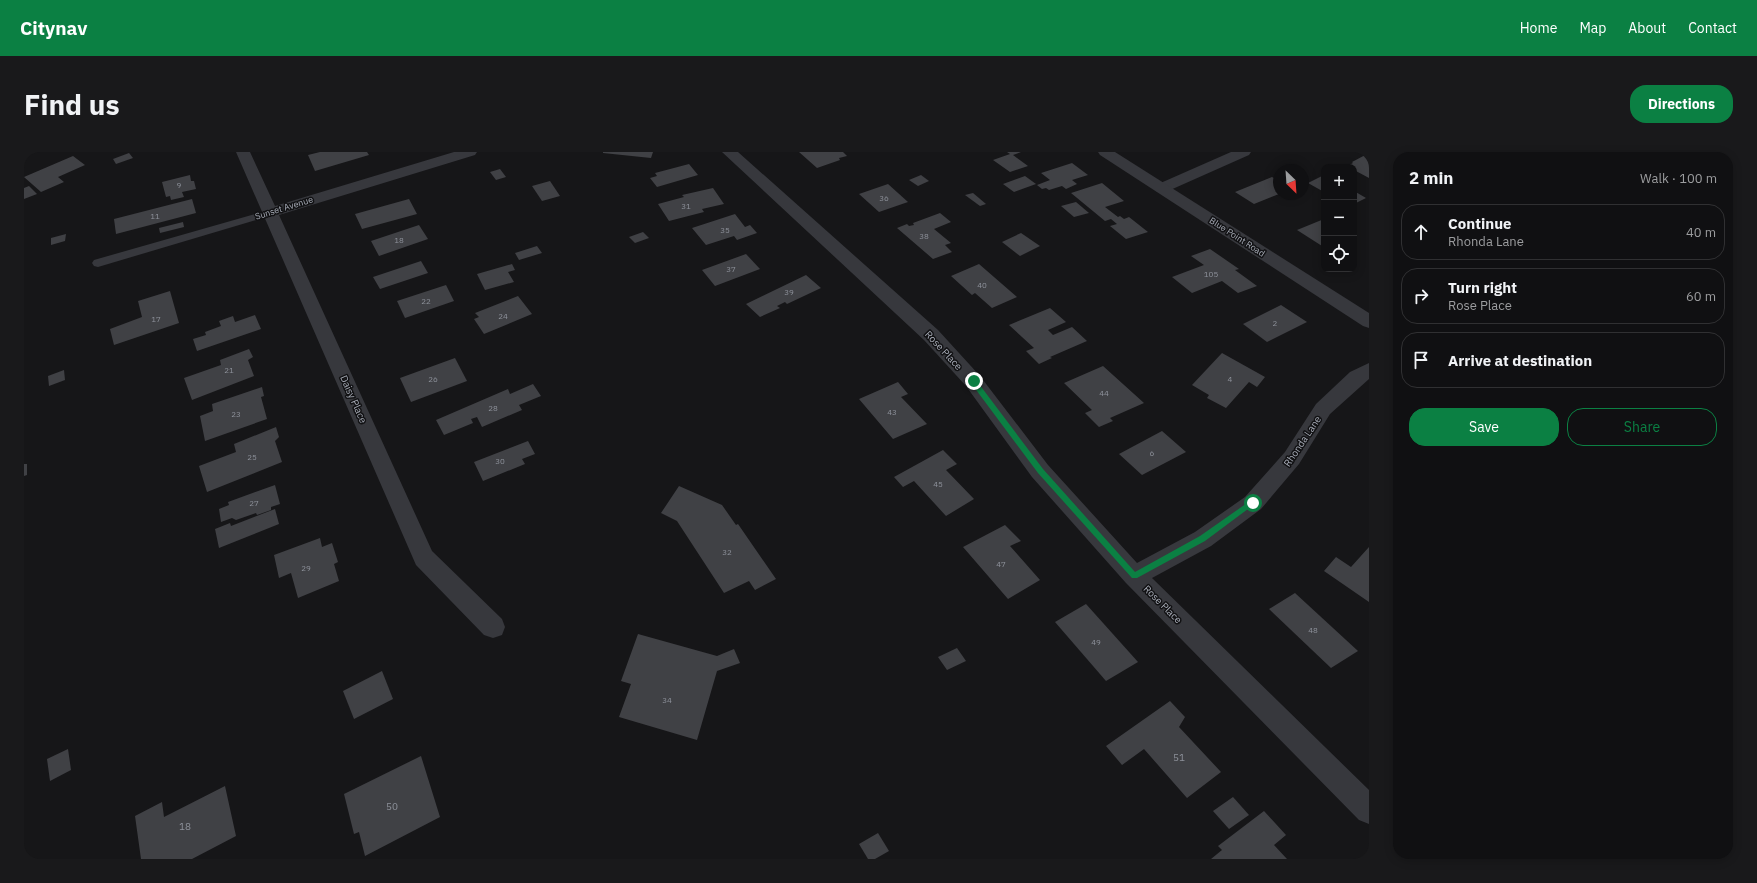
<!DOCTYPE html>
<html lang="en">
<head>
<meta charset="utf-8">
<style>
  :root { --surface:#101012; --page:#19191b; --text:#f1f3f6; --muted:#9c9d9f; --line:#303032; --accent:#0b8043 }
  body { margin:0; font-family:"IBM Plex Sans",sans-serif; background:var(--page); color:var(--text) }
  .controls { position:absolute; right:12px; top:12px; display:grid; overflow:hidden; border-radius:8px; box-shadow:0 2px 10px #0003 }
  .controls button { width:36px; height:36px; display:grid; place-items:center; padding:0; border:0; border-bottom:1px solid var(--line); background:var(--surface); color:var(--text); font:20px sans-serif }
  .compass { position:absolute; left:1249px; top:12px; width:36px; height:36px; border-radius:50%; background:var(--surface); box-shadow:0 2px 10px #0003; rotate:155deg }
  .stop { position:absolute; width:12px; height:12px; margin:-9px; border:3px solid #0b8043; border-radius:50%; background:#fff }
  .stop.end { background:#0b8043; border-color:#fff; box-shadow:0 1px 4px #0008 }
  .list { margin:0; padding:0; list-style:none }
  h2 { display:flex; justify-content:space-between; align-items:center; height:52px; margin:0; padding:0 16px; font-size:17px }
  h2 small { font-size:13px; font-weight:400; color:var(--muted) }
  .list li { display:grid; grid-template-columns:26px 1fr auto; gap:12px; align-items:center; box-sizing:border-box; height:56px; margin:0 8px 8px; padding:0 8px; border:1px solid var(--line); border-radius:16px }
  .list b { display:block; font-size:15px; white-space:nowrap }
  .list p { margin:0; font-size:13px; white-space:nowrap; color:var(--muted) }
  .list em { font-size:13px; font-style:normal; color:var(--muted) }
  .actions { display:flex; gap:8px; padding:12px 16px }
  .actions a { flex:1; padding:9px 0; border:1px solid var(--accent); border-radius:16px; text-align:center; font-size:14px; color:var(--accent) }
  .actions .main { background:var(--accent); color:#fff }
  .icon { flex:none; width:22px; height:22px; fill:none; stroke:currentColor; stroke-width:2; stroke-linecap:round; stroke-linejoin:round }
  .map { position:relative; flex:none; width:1345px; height:707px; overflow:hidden; border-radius:16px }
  header { display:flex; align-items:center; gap:24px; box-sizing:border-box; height:56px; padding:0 20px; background:var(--accent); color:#fff }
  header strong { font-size:19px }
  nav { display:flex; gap:22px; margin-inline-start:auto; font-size:14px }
  .intro { display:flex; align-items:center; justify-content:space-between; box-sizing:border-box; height:96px; padding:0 24px }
  h1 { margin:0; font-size:28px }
  .button { padding:10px 18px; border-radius:16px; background:var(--accent); color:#fff; font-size:14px; font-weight:700 }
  main { display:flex; gap:24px; padding:0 24px }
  aside { flex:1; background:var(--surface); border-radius:16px; box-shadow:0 2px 10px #0003 }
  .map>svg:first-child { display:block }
</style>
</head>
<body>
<header>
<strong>Citynav</strong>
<nav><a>Home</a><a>Map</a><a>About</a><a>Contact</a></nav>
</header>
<div class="intro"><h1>Find us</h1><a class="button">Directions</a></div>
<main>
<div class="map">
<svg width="1345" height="707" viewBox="0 0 1345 707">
  <rect width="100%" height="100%" fill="#161618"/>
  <g fill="#404145">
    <path d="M296,0H343L345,3L291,19L284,3Z"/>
    <path d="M579,0H629L627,6L579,1Z"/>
    <path d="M775,0H819L823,4L815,6L816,8L793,16Z"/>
    <path d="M983,0H997L989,3L1004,14L986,20L969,8L986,2Z"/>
    <path d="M105,1L109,6L92,12L89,7Z"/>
    <path d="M1345,1V26L1330,18V15L1323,14L1329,11L1328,10Z"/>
    <path d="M49,4L61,13L34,25L40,30L17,40L0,25Z"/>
    <path d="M1048,11L1064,23L1048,28L1053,32L1042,37L1038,34L1025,38L1022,36L1018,37L1013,33L1026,28L1017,21Z"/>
    <path d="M665,12L674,23L633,35L626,26L633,24L631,21Z"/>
    <path d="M476,17L482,25L472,28L466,20Z"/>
    <path d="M166,23L167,29H170L172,37L158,40L160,45L147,48L146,44L142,45L138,30Z"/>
    <path d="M897,23L905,29L894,34L885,28Z"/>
    <path d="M1300,23V40L1284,31Z"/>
    <path d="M1001,24L1012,32L990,40L979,32Z"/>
    <path d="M1248,25L1255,29V37L1251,39L1255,42L1230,52L1211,40Z"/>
    <path d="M526,29L536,44L518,49L508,34Z"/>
    <path d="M1078,31L1100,49L1081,55L1094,65L1096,64L1100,67L1105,65L1124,80L1102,87L1086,74L1093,72L1087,67L1081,69L1047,41Z"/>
    <path d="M864,32L884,50L855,60L835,42Z"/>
    <path d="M5,34L13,42L0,47V36Z"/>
    <path d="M689,36L700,52L678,57L680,60L645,69L634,52L660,45L658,43Z"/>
    <path d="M1330,39L1342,46L1330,52Z"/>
    <path d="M949,41L962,52L956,54L941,43Z"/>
    <path d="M168,47L172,61L92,82L90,67Z"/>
    <path d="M385,47L393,62L338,77L331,62Z"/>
    <path d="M1052,50L1065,61L1050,65L1037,54Z"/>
    <path d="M916,61L927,70L910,77L927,91L921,93L928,100L909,107L873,76L883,72L885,74L890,73L889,71Z"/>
    <path d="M711,62L721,75L726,73L733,81L713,88L710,84L682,93L668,76Z"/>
    <path d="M1300,67V93L1298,94L1273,78Z"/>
    <path d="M159,70L160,75L136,81L135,76Z"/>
    <path d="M395,73L404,87L355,104L347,89Z"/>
    <path d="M619,80L625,86L611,91L605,85Z"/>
    <path d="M997,81L1016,94L996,104L978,90Z"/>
    <path d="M42,82L41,89L27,93V86Z"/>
    <path d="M513,94L518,101L495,108L491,101Z"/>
    <path d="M1186,97L1215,117L1211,118L1233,134L1214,141L1198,129L1168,141L1148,125L1180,113L1167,104Z"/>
    <path d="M722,102L736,117L691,134L678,118Z"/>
    <path d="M397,109L404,121L356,137L349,125Z"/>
    <path d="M488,112L491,118L484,120L490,130L461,138L453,122Z"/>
    <path d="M955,112L993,145L968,156L951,141L948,143L927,124Z"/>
    <path d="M782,123L797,136L763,152L761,150L753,154L756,156L736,165L722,152Z"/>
    <path d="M422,133L430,149L381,166L373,149Z"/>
    <path d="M146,139L155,171L90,193L86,177L118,165L114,149Z"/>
    <path d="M494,144L508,162L460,182L450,167L455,165L451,161Z"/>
    <path d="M1257,153L1283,170L1243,190L1219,172Z"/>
    <path d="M1026,156L1042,170L1024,178L1029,183L1048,175L1063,189L1026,205L1028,206L1015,212L1002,199L1010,196L985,173Z"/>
    <path d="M231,163L237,177L173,199L169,187L182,183L181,180L197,174L195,169L209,164L211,170Z"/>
    <path d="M225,197L229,205L224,208L230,224L168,248L160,226L197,213L196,208Z"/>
    <path d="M1198,201L1241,225L1233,235L1225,230L1202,256L1183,246L1185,243L1168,233Z"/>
    <path d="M431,206L443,229L387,250L376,226Z"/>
    <path d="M1079,214L1120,251L1086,266L1089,269L1075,275L1061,261L1068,258L1040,231Z"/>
    <path d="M40,218L41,228L25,234L24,224Z"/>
    <path d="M874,230L884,242L877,245L903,272L869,287L835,247Z"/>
    <path d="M509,232L517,244L495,253L498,258L458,275L453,265L447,267L449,271L420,283L412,268L484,237L486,242Z"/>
    <path d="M238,235L240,244L237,245L243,267L181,289L176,264L189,259L188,252Z"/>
    <path d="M252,275L255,285L251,289L258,310L183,340L175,314L212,300L210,292Z"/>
    <path d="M1138,279L1162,300L1118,323L1095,302Z"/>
    <path d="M504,289L511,302L498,307L501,312L459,329L450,310Z"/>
    <path d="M919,298L933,312L922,318L950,347L922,364L890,329L879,335L870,325Z"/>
    <path d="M0,312H3V323L0,324Z"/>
    <path d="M251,333L256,352L247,355V358L233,363L232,361L212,368L208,366L197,370L195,357L205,353L204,350Z"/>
    <path d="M655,334L698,353L712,373L714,372L752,427L731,438L725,429L700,441L653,369L637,361Z"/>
    <path d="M251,357L255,372L195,396L191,377L206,371L207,374Z"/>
    <path d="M981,373L997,389L986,394L1016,428L984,447L939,395Z"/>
    <path d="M296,386L298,395L308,391L314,410L310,412L315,429L274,446L267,421L255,426L250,403Z"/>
    <path d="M1345,395V450L1300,419L1312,405L1327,415Z"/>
    <path d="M1271,441L1334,499L1307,516L1245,457Z"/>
    <path d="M1062,452L1114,510L1082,529L1031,470Z"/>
    <path d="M614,482L693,504L710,497L716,511L693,519L673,588L595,565L607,532L597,529Z"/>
    <path d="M933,496L942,509L923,518L914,505Z"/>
    <path d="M358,519L369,547L330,567L319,539Z"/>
    <path d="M1146,549L1161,565L1155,575L1197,620L1163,646L1120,597L1098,613L1082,594Z"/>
    <path d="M44,597L47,618L26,629L23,607Z"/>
    <path d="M397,604L416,665L341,704L335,680L330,682L320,642Z"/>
    <path d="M201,634L212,684L168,707H117L111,664L138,650L140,665Z"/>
    <path d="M1209,645L1225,663L1205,677L1189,659Z"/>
    <path d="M1240,659L1262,683L1250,693L1263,707H1187L1198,698L1194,694Z"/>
    <path d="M854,681L865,699L851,707H844L835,692Z"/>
  </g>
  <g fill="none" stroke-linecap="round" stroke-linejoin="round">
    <path fill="#37383d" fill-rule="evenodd" d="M245,58L249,59L251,61L249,63L74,115L70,114L68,111L70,108Z"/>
    <g fill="#37383d" fill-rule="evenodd">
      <path d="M212,0H226L251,54L430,0H453L451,3L255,63L408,399L478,467L481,475L478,483L469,486L460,483L392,413Z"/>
      <path d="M698,0H714L914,178L956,224L1024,313L1113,411L1171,380L1221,345L1261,300L1292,252L1326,220L1345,211V227L1306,262L1275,312L1237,357L1187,394L1128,426L1345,638V672L1335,668L1102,431L1008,325L942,234L900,188Z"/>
      <path d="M1207,0H1227L1225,3L1144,39L1138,41L1132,39L1130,36L1132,33Z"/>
    </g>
    <path fill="#37383d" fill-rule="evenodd" d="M1074,0H1091L1345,161V176L1339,174L1076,3Z"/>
  </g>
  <path fill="#0b8043" d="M950,227L952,228L1019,317L1111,420L1176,384L1226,349H1231L1232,351L1181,389L1113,426H1108L1014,321L947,231V229Z"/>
  <g text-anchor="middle" stroke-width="3" stroke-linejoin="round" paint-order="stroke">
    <g font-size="8" fill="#8e929b">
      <text x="155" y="36">9</text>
      <text x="860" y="49">36</text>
      <text x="662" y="57">31</text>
      <text x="131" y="67">11</text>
      <text x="701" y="81">35</text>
      <text x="900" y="87">38</text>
      <text x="375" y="91">18</text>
      <text x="707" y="120">37</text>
      <text x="1187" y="125">105</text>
      <text x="958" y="136">40</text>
      <text x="765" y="143">39</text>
      <text x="402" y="152">22</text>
      <text x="479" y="167">24</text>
      <text x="132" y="170">17</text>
      <text x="1251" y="174">2</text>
      <text x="205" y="221">21</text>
      <text x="409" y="230">26</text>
      <text x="1206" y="230">4</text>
      <text x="1080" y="244">44</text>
      <text x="469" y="259">28</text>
      <text x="868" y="263">43</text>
      <text x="212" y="265">23</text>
      <text x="1128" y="304">6</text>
      <text x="228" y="308">25</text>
      <text x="476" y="312">30</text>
      <text x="914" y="335">45</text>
      <text x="230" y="354">27</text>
      <text x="703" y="403">32</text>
      <text x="977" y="415">47</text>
      <text x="282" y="419">29</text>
      <text x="1289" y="481">48</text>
      <text x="1072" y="493">49</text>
      <text x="643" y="551">34</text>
    </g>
    <g font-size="9" fill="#a8adb8" stroke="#111113">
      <text transform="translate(260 56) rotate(-17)" y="3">Sunset Avenue</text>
      <text transform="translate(1213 85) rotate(33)" y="3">Blue Point Road</text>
    </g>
    <g font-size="10" fill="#a8adb8" stroke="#111113">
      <text transform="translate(920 198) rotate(47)" y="4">Rose Place</text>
      <text transform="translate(330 247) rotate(66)" y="4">Daisy Place</text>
      <text transform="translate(1278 289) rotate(-56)" y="4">Rhonda Lane</text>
      <text transform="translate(1139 452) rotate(45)" y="4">Rose Place</text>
    </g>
    <g font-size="10" fill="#8e929b">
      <text x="1155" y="609">51</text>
      <text x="368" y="658">50</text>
      <text x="161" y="678">18</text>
    </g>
  </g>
</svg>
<div class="controls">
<button>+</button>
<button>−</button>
<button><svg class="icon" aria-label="locate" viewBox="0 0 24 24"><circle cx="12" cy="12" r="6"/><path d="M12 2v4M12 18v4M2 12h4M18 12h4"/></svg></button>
</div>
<svg class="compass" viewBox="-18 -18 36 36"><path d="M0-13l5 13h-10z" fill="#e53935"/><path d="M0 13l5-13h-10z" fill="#9c9d9f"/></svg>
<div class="stop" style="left:1229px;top:351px"></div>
<div class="stop end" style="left:950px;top:229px"></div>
</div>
<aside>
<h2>2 min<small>Walk · 100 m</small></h2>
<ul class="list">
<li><svg class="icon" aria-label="ahead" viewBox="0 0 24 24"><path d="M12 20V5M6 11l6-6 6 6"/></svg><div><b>Continue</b><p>Rhonda Lane</p></div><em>40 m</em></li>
<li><svg class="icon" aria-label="right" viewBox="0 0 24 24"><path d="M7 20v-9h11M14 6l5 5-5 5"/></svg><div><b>Turn right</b><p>Rose Place</p></div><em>60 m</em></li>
<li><svg class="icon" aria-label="arrive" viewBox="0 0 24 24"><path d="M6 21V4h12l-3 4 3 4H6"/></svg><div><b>Arrive at destination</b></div></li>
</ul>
<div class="actions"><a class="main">Save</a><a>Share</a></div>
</aside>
</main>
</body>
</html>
